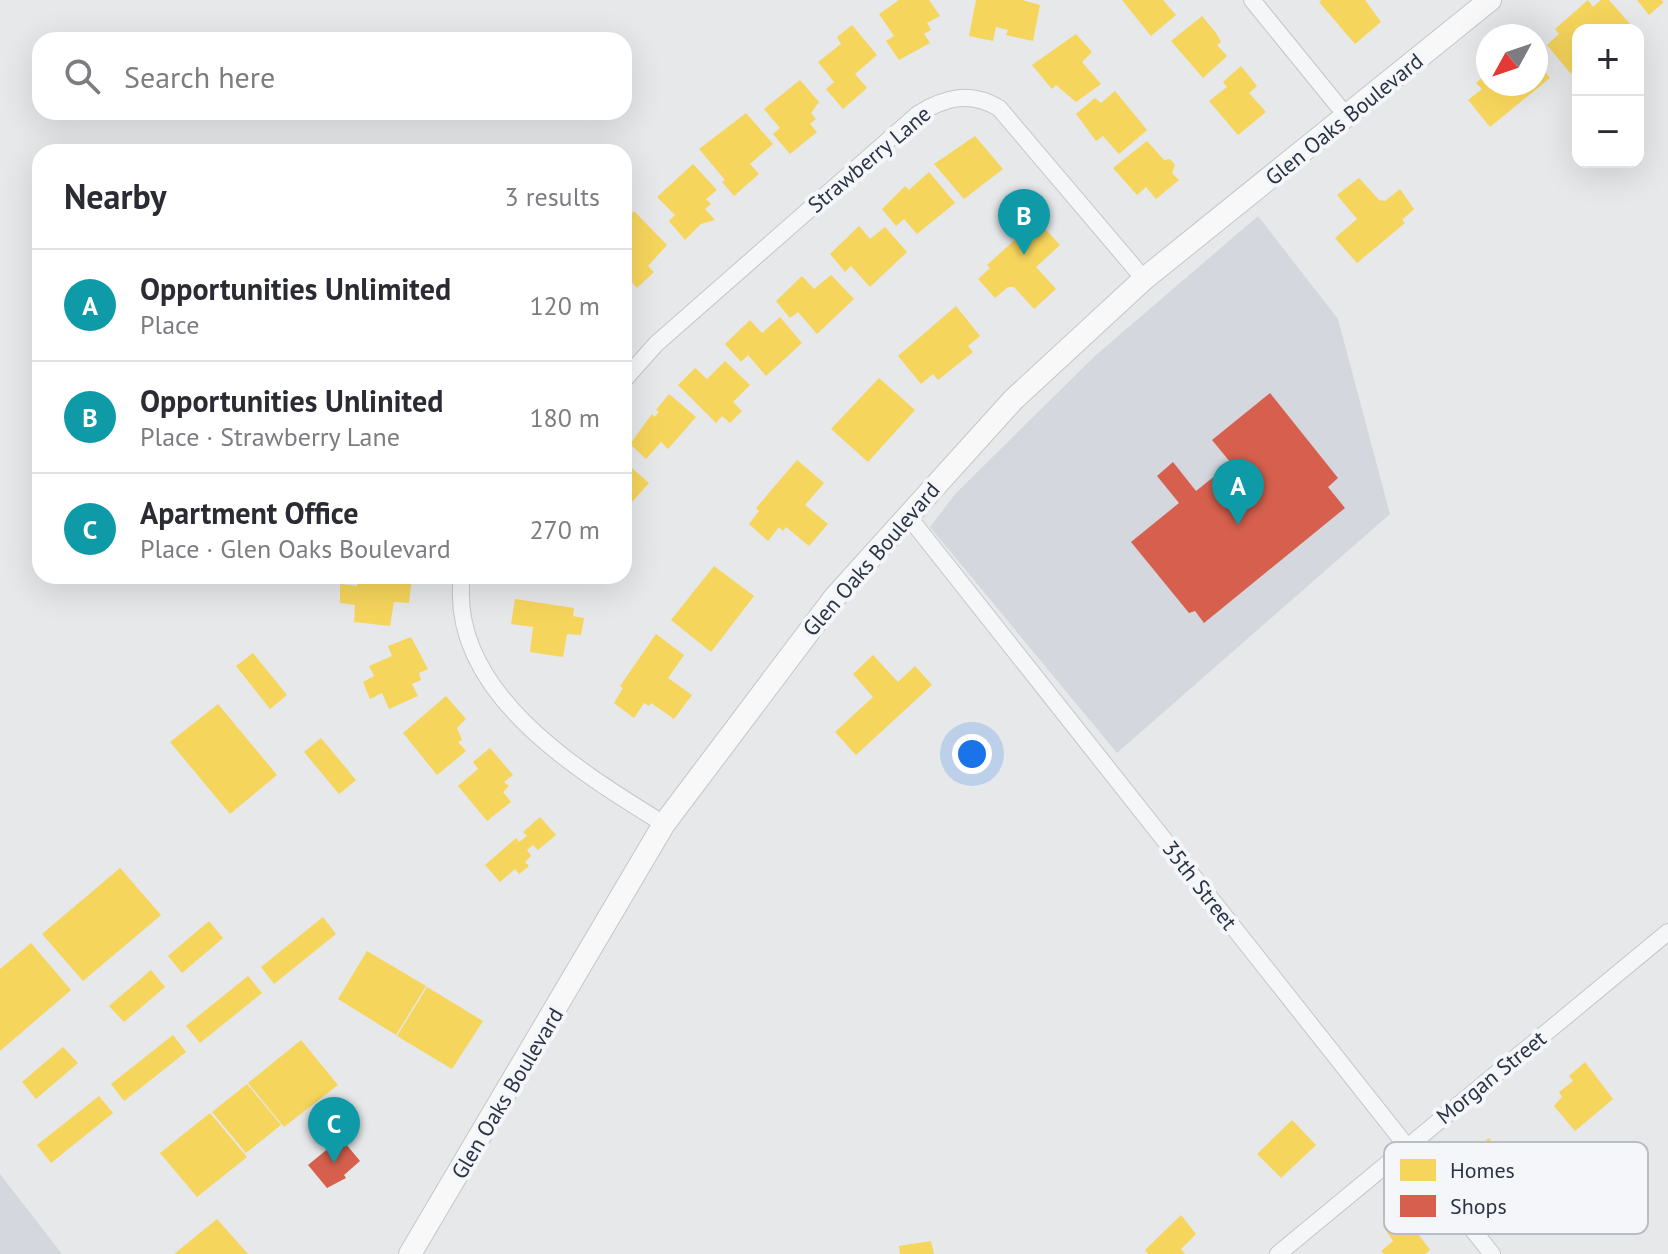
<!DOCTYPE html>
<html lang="en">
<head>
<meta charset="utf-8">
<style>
  :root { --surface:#fff; --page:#f7f7f7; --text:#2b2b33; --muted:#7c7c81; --line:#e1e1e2; --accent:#db2777 }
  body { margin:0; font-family:"PT Sans",sans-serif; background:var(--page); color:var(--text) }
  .controls { position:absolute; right:24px; top:24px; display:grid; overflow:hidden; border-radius:16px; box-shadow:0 8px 32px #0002 }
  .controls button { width:72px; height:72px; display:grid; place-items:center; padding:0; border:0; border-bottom:2px solid var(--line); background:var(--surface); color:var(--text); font:40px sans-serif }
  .compass { position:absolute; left:1476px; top:24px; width:72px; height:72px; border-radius:50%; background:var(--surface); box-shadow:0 8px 32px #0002; rotate:230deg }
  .you { position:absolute; left:972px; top:754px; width:28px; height:28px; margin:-20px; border:6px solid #fff; border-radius:50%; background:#1a73e8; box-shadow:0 0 0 12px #1a73e833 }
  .badge { display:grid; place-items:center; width:52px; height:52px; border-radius:50%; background:var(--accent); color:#fff; font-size:26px; font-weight:700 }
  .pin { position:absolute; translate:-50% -66px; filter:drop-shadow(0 2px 4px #0008) }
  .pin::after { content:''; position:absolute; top:42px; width:28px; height:24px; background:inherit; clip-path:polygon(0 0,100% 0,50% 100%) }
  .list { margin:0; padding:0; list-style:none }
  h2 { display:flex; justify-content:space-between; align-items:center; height:104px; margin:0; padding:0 32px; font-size:34px }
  h2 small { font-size:26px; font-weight:400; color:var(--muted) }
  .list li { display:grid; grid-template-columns:52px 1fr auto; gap:24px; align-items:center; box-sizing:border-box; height:112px; padding:0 32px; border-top:2px solid var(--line) }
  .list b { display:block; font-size:30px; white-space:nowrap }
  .list p { margin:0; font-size:26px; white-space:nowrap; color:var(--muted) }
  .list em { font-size:26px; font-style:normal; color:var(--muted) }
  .icon { flex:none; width:44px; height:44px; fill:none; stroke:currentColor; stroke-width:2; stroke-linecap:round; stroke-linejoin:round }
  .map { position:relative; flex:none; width:1668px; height:1254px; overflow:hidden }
  .search { position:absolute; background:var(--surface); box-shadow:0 8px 32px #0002; left:32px; top:32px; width:600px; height:88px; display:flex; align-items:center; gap:20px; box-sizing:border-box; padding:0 28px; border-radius:24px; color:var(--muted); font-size:30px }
  .panel { position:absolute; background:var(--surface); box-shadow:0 8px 32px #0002; left:32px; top:144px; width:600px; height:440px; border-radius:24px }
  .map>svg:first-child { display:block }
</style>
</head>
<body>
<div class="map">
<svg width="1668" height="1254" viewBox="0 0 1668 1254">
  <rect width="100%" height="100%" fill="#e6e8ea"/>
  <g fill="#d4d7dd">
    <path d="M1258,216L1338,319L1390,514L1117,753L930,527L956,493L1096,355Z"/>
    <path d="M0,1174L62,1254H0Z"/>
  </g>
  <g fill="#f6d55c">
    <path d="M899,0H929L940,16L927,23L931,30L924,34L930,43L899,60L886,41L894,36L879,14Z"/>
    <path d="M976,0H1022L1040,5L1033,41L1006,35L1008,30L996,27L993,41L969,36Z"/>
    <path d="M1122,0H1163L1176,15L1151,36Z"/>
    <path d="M1322,0H1365L1381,22L1355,44L1319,2Z"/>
    <path d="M1588,0L1593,7L1601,0H1609L1630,24L1623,30H1578V68L1571,74L1547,45L1559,34L1555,29Z"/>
    <path d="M1637,0H1661L1664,2L1649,15Z"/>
    <path d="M1202,16L1216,33L1221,42L1217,45L1227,56L1203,78L1171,41Z"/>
    <path d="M852,25L877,55L855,74L867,88L843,109L826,89L834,82L818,62L841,44L837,37Z"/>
    <path d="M1076,34L1092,52L1082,62L1101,84L1076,102L1056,85L1052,89L1032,65Z"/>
    <path d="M1536,60L1550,78L1490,127L1468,100L1482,89L1476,83L1488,73V84H1536Z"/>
    <path d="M1241,66L1257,86L1249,93L1266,112L1238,135L1209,101L1227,87L1223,82Z"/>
    <path d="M800,80L819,102L811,113L816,119L810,124L817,132L790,154L773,134L780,128L764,109Z"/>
    <path d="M1115,91L1147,130L1119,154L1103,136L1096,141L1076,114L1095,98L1101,103Z"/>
    <path d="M746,113L773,144L750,164L759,174L734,196L722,182L725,180L699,149Z"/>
    <path d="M975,136L1003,169L964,199L934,164Z"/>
    <path d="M1147,141L1164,160L1170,159L1175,165L1172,173L1179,180L1156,199L1146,187L1137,195L1113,168Z"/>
    <path d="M693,164L717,190L706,199L711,204L705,209L715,220L701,224L685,240L669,221L675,215L657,197Z"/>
    <path d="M929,172L955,203L917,234L904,219L896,226L882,209L905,186L909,190Z"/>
    <path d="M1359,178L1379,200L1385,201L1400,189L1414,209L1402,220L1405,223L1357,263L1335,238L1357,219L1337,195Z"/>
    <path d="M634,211L667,245L648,266L654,272L637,288L624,274V221Z"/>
    <path d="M1037,220L1060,245L1036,267L1056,289L1034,309L1014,287H1008L995,298L978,279L990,268L987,265Z"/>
    <path d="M859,226L870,239L885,227L907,252L870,287L851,266L845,272L830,254Z"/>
    <path d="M831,275L854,299L817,334L798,312L790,318L776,301L802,276L814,289Z"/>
    <path d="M956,306L980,336L968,346L973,352L938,380L933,374L921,384L898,356Z"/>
    <path d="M780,317L802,343L766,376L748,355L741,362L725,344L750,320L762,333Z"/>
    <path d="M725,361L750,385L733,402L742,411L730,423L722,416L716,423L678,385L695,368L707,379Z"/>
    <path d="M879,378L915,410L868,462L831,429Z"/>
    <path d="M669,394L696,417L668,449L661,442L646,459L630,444L652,414L654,417L659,412L656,410Z"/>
    <path d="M797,460L824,483L805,505L828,524L809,546L786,527L783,531L779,527L768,541L749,524L759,511L756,508Z"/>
    <path d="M624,461L649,483L624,511Z"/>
    <path d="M714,566L754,596L711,652L671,620Z"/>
    <path d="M358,576H412L409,603L394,602L390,626L354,622L355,605L340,603V584L357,586Z"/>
    <path d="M515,599L574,608L573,616L584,618L581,635L567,634L563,657L530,652L533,627L511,624Z"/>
    <path d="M656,634L684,655L668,678L692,695L674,719L651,703L649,706L644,703L634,718L614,703L623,688L620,686Z"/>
    <path d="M411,637L428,669L419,673L421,680L412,684L418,696L389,709L382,693L370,699L363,682L374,676L369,666L392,656L388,646Z"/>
    <path d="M253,653L287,695L270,709L236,666Z"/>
    <path d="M873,655L898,682L915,666L932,685L856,755L835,732L873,697L853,674Z"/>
    <path d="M446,696L466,719L457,728L462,740L458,742L466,751L437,775L403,733Z"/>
    <path d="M218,704L277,775L230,814L170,742Z"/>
    <path d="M321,738L356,780L339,794L304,752Z"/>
    <path d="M490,748L513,775L504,782L509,786L503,792L511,802L487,821L458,786L478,769L473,762Z"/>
    <path d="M540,817L556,835L538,850L533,845L527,850L531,856L525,862L529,866L519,874L515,869L500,882L485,865L516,838L519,842L527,836L523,832Z"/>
    <path d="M120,868L161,915L83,981L42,934Z"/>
    <path d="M323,917L336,934L274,984L261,967Z"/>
    <path d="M209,921L223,938L182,973L168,956Z"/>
    <path d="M31,943L71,990L0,1051V969Z"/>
    <path d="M367,951L426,986L396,1035L338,999Z"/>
    <path d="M151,970L165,987L124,1022L109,1006Z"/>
    <path d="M248,976L262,993L200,1043L186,1026Z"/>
    <path d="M427,987L483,1021L452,1069L397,1036Z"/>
    <path d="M173,1035L186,1052L124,1101L111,1084Z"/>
    <path d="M301,1040L338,1085L284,1127L248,1083Z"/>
    <path d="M63,1047L78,1063L36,1099L22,1082Z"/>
    <path d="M1585,1062L1613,1099L1575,1131L1554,1106L1562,1097L1559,1092L1573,1081L1569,1076Z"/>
    <path d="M247,1084L281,1125L246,1153L212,1112Z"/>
    <path d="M99,1096L113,1113L51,1163L37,1145Z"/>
    <path d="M210,1113L247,1157L197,1197L160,1153Z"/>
    <path d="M1292,1120L1316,1145L1281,1178L1257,1154Z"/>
    <path d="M1489,1138L1506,1163L1481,1183L1462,1159Z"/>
    <path d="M1402,1212L1430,1250L1425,1254H1384L1381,1251L1393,1241L1383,1226Z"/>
    <path d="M1181,1215L1196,1234L1181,1249L1185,1254H1148L1145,1250Z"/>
    <path d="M217,1219L248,1254H174Z"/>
    <path d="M931,1241L934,1254H900L899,1246Z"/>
  </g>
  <g fill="#d6604d">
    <path d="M1270,393L1338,478L1328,487L1345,508L1204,623L1195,611L1189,613L1131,542L1179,503L1157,476L1173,462L1196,491L1231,463L1212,440Z"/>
    <path d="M341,1138L360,1161L344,1175L346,1178L327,1188L308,1165Z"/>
  </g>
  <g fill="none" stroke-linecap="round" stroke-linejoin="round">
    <defs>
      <g id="street">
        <path d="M1252,0L1348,118"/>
        <path d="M624,380L656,344L918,114C946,97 970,91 999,108L1144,279"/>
        <path d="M908,516L1492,1254"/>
        <path d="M462,576C447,692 580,772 664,824"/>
        <path d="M1278,1254L1668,932"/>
      </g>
      <path id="secondary" d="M410,1254L664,824L835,597L1013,400L1144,279L1490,0"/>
    </defs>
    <use href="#street" stroke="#c4c6c8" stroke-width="18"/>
    <use href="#secondary" stroke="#c4c6c8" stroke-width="24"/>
    <use href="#street" stroke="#f5f6f7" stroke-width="16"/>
    <use href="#secondary" stroke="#f8f8f8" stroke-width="22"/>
  </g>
  <g text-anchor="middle" stroke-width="8" stroke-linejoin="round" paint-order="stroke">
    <g font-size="22" fill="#2b3445" stroke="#f4f6f9">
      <text transform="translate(1344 119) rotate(-39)" y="8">Glen Oaks Boulevard</text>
      <text transform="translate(869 159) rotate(-40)" y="8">Strawberry Lane</text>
      <text transform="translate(871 559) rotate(-49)" y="8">Glen Oaks Boulevard</text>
      <text transform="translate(1200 885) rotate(52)" y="8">35th Street</text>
      <text transform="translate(1491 1077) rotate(-39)" y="8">Morgan Street</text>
      <text transform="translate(507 1093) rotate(-59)" y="8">Glen Oaks Boulevard</text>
    </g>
  </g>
  <rect x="1384" y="1142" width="264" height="92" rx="12" fill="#f4f6f9" stroke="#b8bcc3" stroke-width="2"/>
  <rect x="1400" y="1159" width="36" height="22" fill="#f6d55c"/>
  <rect x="1400" y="1195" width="36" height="22" fill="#d6604d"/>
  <g font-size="22" fill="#2b3445">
    <text x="1450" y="1178">Homes</text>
    <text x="1450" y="1214">Shops</text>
  </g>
</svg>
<div class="controls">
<button>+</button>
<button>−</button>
</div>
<svg class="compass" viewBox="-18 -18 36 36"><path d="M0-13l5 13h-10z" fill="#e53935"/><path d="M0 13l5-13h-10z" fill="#7c7c81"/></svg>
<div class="you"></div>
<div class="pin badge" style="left:1238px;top:525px;background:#0f9aa8">A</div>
<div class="pin badge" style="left:1024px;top:255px;background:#0f9aa8">B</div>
<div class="pin badge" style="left:334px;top:1163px;background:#0f9aa8">C</div>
<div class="search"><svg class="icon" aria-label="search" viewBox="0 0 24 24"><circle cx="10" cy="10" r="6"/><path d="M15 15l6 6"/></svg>Search here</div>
<section class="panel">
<h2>Nearby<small>3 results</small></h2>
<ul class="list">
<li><span class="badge" style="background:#0f9aa8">A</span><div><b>Opportunities Unlimited</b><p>Place</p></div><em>120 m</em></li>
<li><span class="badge" style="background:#0f9aa8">B</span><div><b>Opportunities Unlinited</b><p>Place · Strawberry Lane</p></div><em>180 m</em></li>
<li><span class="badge" style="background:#0f9aa8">C</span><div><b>Apartment Office</b><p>Place · Glen Oaks Boulevard</p></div><em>270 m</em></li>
</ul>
</section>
</div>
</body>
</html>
